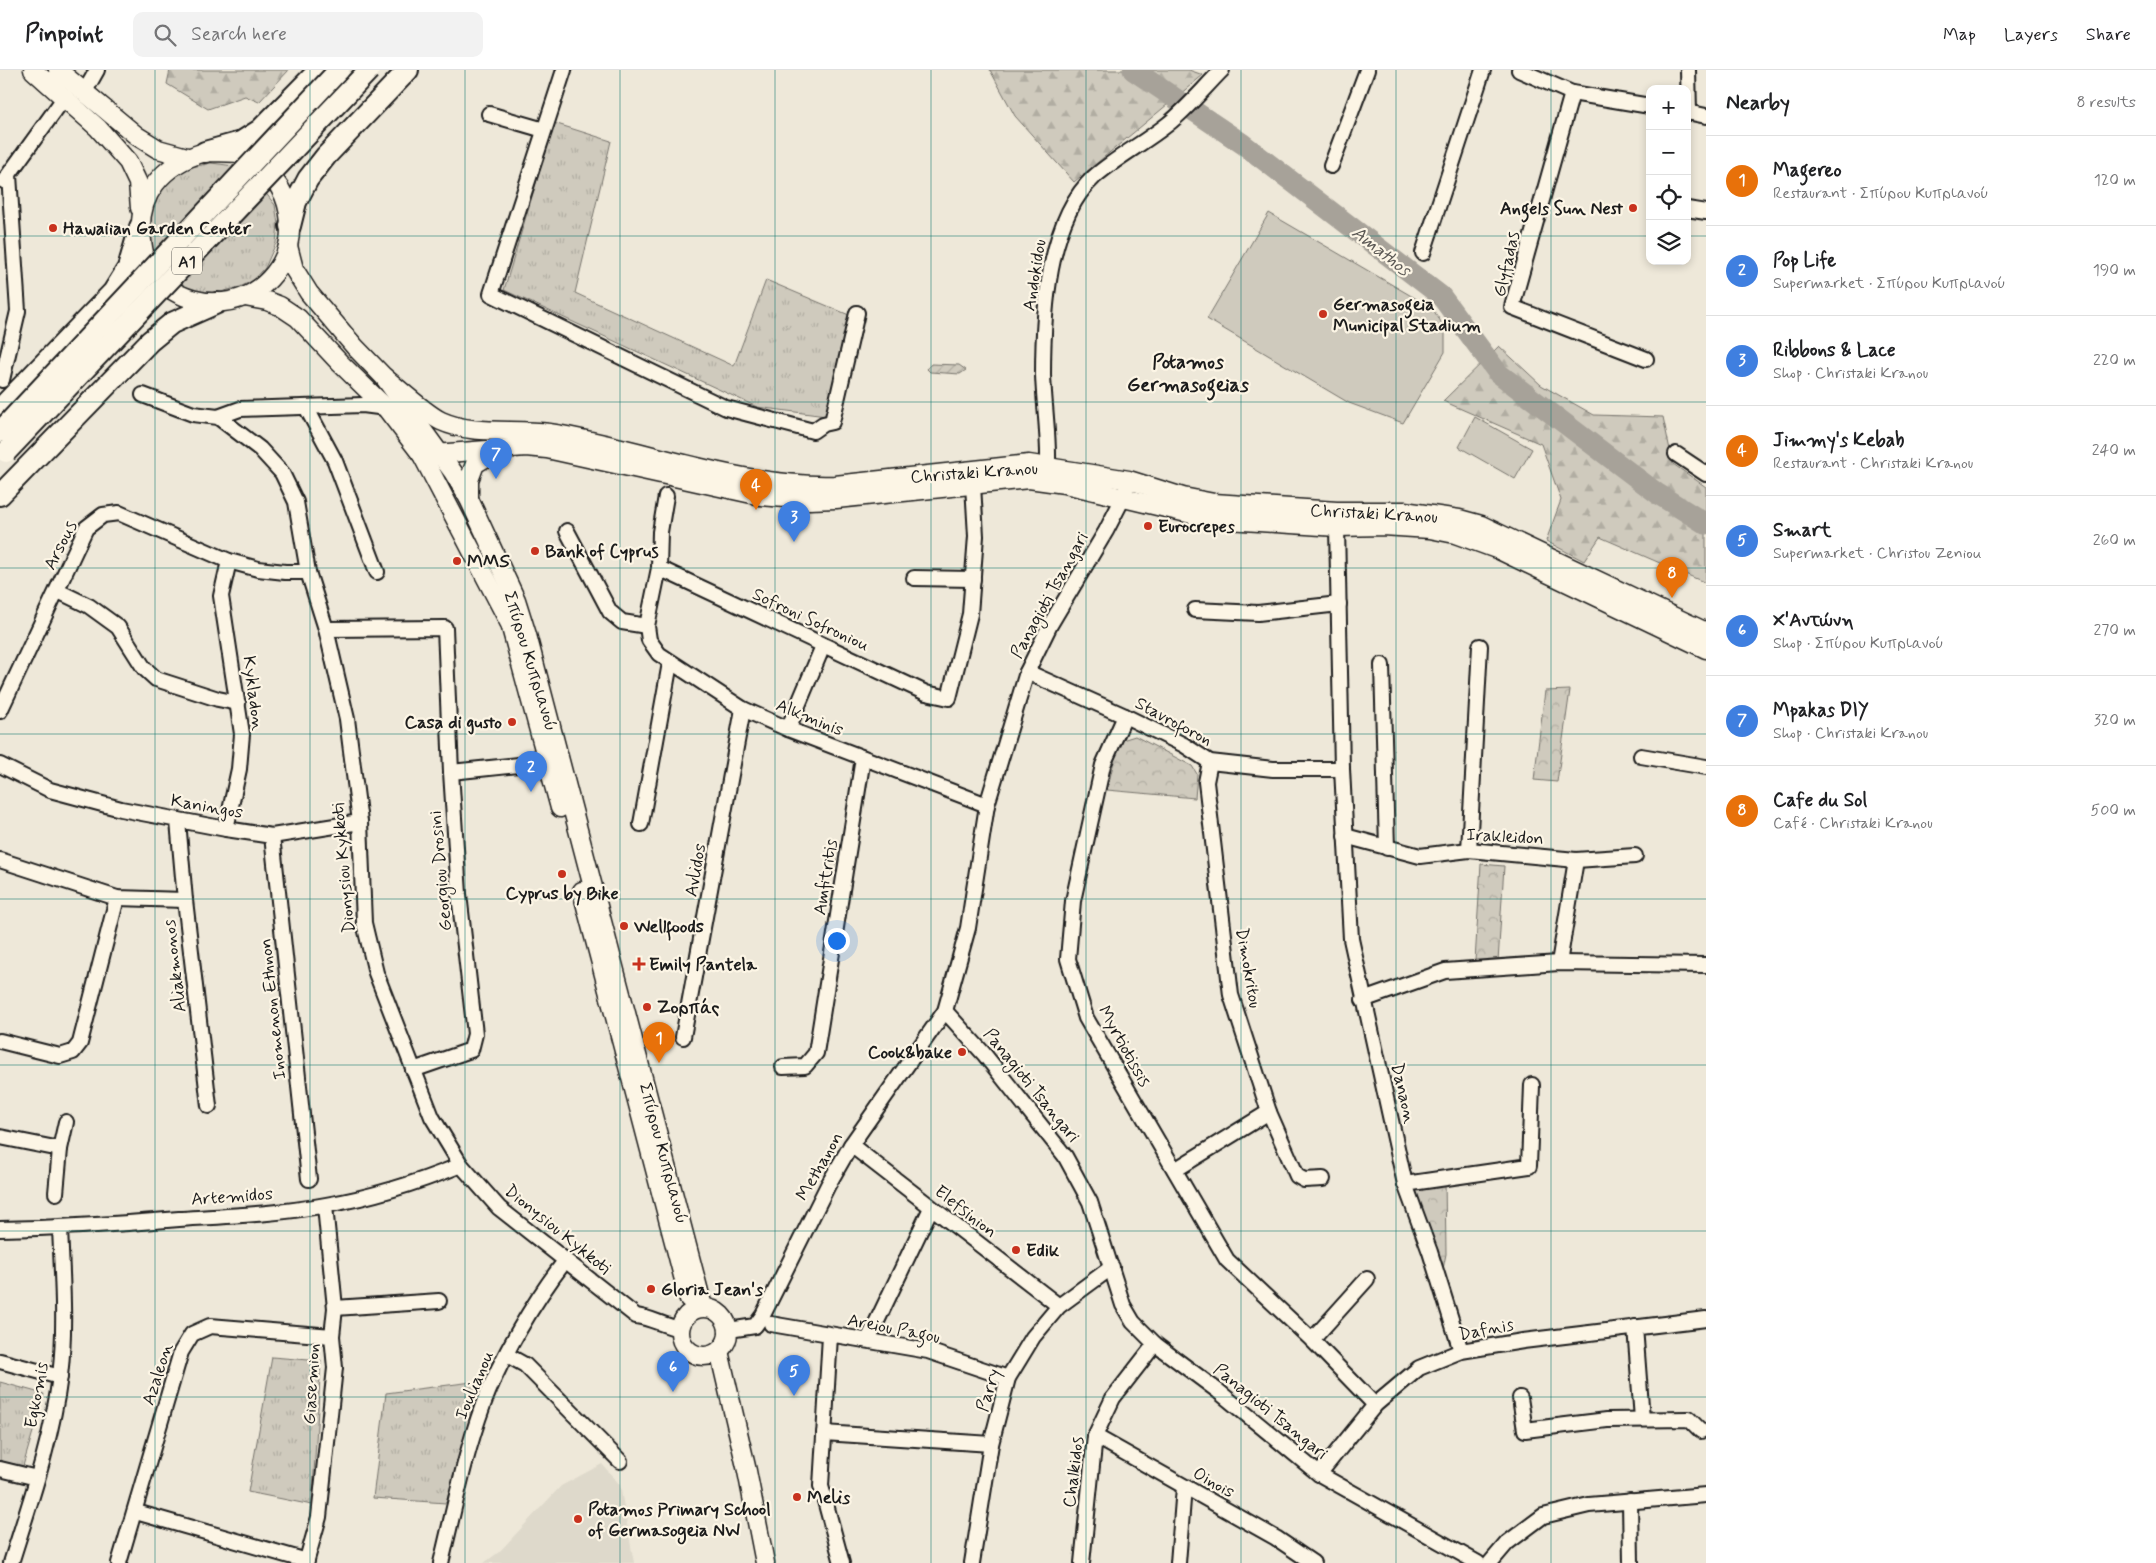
<!DOCTYPE html>
<html lang="en">
<head>
<meta charset="utf-8">
<style>
  :root { --surface:#fff; --page:#f2f2f2; --text:#202124; --muted:#757577; --line:#e0e0e0; --accent:#c8321e }
  body { margin:0; font-family:Mynerve,sans-serif; background:var(--page); color:var(--text) }
  .controls { position:absolute; right:15px; top:15px; display:grid; overflow:hidden; border-radius:10px; box-shadow:0 2px 8px #0003 }
  .controls button { width:45px; height:45px; display:grid; place-items:center; padding:0; border:0; border-bottom:1px solid var(--line); background:var(--surface); color:var(--text); font:25px sans-serif }
  .you { position:absolute; left:836px; top:870px; width:18px; height:18px; margin:-12px; border:4px solid #fff; border-radius:50%; background:#1a73e8; box-shadow:0 0 0 8px #1a73e833 }
  .badge { display:grid; place-items:center; width:32px; height:32px; border-radius:50%; background:var(--accent); color:#fff; font-size:16px; font-weight:700 }
  .pin { position:absolute; translate:-50% -41px; filter:drop-shadow(0 1px 2px #0008) }
  .pin::after { content:''; position:absolute; top:26px; width:18px; height:15px; background:inherit; clip-path:polygon(0 0,100% 0,50% 100%) }
  .list { margin:0; padding:0; list-style:none }
  h2 { display:flex; justify-content:space-between; align-items:center; height:65px; margin:0; padding:0 20px; font-size:21px }
  h2 small { font-size:16px; font-weight:400; color:var(--muted) }
  .list li { display:grid; grid-template-columns:32px 1fr auto; gap:15px; align-items:center; box-sizing:border-box; height:90px; padding:0 20px; border-top:1px solid var(--line) }
  .list b { display:block; font-size:19px; white-space:nowrap }
  .list p { margin:0; font-size:16px; white-space:nowrap; color:var(--muted) }
  .list em { font-size:16px; font-style:normal; color:var(--muted) }
  .icon { flex:none; width:28px; height:28px; fill:none; stroke:currentColor; stroke-width:2; stroke-linecap:round; stroke-linejoin:round }
  .map { position:relative; flex:none; width:1706px; height:1493px; overflow:hidden }
  header { display:flex; align-items:center; gap:30px; box-sizing:border-box; height:70px; padding:0 25px; background:var(--surface); border-bottom:1px solid var(--line) }
  header strong { font-size:24px }
  nav { display:flex; gap:28px; margin-inline-start:auto; font-size:18px }
  .search { width:350px; height:45px; background:var(--page); display:flex; align-items:center; gap:12px; box-sizing:border-box; padding:0 18px; border-radius:10px; color:var(--muted); font-size:19px }
  main { display:flex }
  aside { flex:1; background:var(--surface) }
  .map>svg:first-child { display:block }
</style>
</head>
<body>
<header>
<strong>Pinpoint</strong>
<div class="search"><svg class="icon" aria-label="search" viewBox="0 0 24 24"><circle cx="10" cy="10" r="6"/><path d="M15 15l6 6"/></svg>Search here</div>
<nav><a>Map</a><a>Layers</a><a>Share</a></nav>
</header>
<main>
<div class="map">
<svg width="1706" height="1493" viewBox="0 0 1706 1493">
  <defs>
    <pattern id="grass-tufts" width="24" height="20" patternUnits="userSpaceOnUse" patternTransform="scale(1.25)"><rect width="24" height="20" fill="#cfcabd"/><path d="M3 7l-1-3M5 7V3M7 7l1-3M15 17l-1-3M17 17v-4M19 17l1-3" fill="none" stroke="#b1ada2"/></pattern>
    <pattern id="forest-firs" width="22" height="20" patternUnits="userSpaceOnUse" patternTransform="scale(1.25)"><rect width="22" height="20" fill="#cfcabd"/><path d="M5 1l3.5 6h-7zM16 11l3.5 6h-7z" fill="#b1ada2"/></pattern>
    <pattern id="park-crowns" width="20" height="18" patternUnits="userSpaceOnUse" patternTransform="scale(1.25)"><rect width="20" height="18" fill="#cfcabd"/><path d="M2 6a3 3 0 1 1 6 0M12 15a3 3 0 1 1 6 0" fill="none" stroke="#b1ada2"/></pattern>
    <pattern id="garden-furrows" width="10" height="10" patternUnits="userSpaceOnUse" patternTransform="scale(1.25)"><rect width="10" height="10" fill="#cfcabd"/><path d="M-1 1l2-2M0 10L10 0M9 11l2-2" fill="none" stroke="#b1ada2"/></pattern>
  </defs>
  <rect width="100%" height="100%" fill="#eee8d9"/>
  <filter id="ink" filterUnits="userSpaceOnUse"><feTurbulence type="fractalNoise" baseFrequency=".02" numOctaves="2"/><feDisplacementMap in="SourceGraphic" scale="10" xChannelSelector="R" yChannelSelector="G"/><feConvolveMatrix kernelMatrix="1 2 1 2 8 2 1 2 1" color-interpolation-filters="sRGB"/></filter>
  <g filter="url(#ink)">
    <path fill="#ded9cb" d="M602,1394L620,1415L634,1493H484L499,1482L561,1416Z"/>
    <g fill="url(#grass-tufts)" stroke="#76736c">
      <path d="M554,53L611,71L575,223L734,296L766,210L849,245L826,346L757,337L504,220Z"/>
      <path d="M211,93L235,96L254,108L275,135L278,154L276,173L265,198L254,210L240,217L213,224L203,223L180,215L151,187L146,153L160,117L173,104L192,97Z"/>
      <path d="M272,1287L321,1291L312,1435L248,1422Z"/>
      <path d="M480,1311L446,1433L373,1428L386,1323Z"/>
      <path d="M0,1312L44,1324L23,1396L0,1391Z"/>
    </g>
    <g fill="url(#forest-firs)" stroke="#76736c">
      <path d="M170,0H289L259,32L245,26L208,39L167,14Z"/>
      <path d="M990,0H1189L1203,5L1074,112L1015,46Z"/>
      <path d="M1499,276L1541,315L1594,345L1663,347L1673,394L1706,417V513L1600,467L1584,491L1546,471L1561,430L1541,374L1443,331Z"/>
    </g>
    <g fill="url(#park-crowns)" stroke="#76736c">
      <path d="M1570,620L1557,712L1534,710L1545,621Z"/>
      <path d="M1135,666L1192,696L1197,704L1195,728L1107,720L1119,671Z"/>
      <path d="M1481,794L1504,796L1498,892L1475,891Z"/>
      <path d="M1445,1108L1446,1184L1440,1214L1405,1114Z"/>
    </g>
    <path fill="url(#garden-furrows)" stroke="#76736c" d="M931,294L959,295L966,300L960,304L930,302L927,299Z"/>
    <g fill="#cfcabd" stroke="#76736c">
      <path d="M1269,143L1432,238L1441,252L1445,264V282L1403,353L1349,333L1207,249Z"/>
      <path d="M1475,347L1532,379L1515,409L1459,377Z"/>
    </g>
    <g fill="none" stroke-linecap="round" stroke-linejoin="round">
      <path stroke="#a7a299" stroke-width="21" d="M1133,0L1243,74L1441,226L1498,303L1658,424L1706,454"/>
      <defs>
        <g id="minor">
          <path d="M564,0L491,224L726,338L813,361L823,354L832,352L857,243"/>
          <path d="M1519,0L1572,23L1650,36"/>
          <path d="M1688,0L1689,43"/>
          <path d="M84,23L97,0"/>
          <path d="M1572,23L1512,237L1646,289"/>
          <path d="M1687,42L1706,46"/>
          <path d="M489,44L544,60"/>
          <path d="M1331,96L1367,0"/>
          <path d="M4,111L64,28"/>
          <path d="M1687,139L1706,142"/>
          <path d="M1423,183L1483,0"/>
          <path d="M2,310L18,241L9,105"/>
          <path d="M143,325L193,344L218,347L260,379L282,403L296,432L308,502L326,559L347,649L360,752L364,853L376,903L432,1047L461,1095L499,1138L636,1246C652,1248 664,1256 680,1259"/>
          <path d="M306,337L335,391L377,502"/>
          <path d="M218,347L240,339L363,335L386,338"/>
          <path d="M1676,384L1706,404"/>
          <path d="M1048,396C1049,365 1044,335 1043,305C1043,245 1047,150 1094,107C1117,87 1144,73 1168,54C1188,38 1204,18 1222,0"/>
          <path d="M666,426L660,462L659,498L647,556L649,570L659,584L743,639L788,659L987,735"/>
          <path d="M1337,457L1342,699L1351,869L1405,1114L1430,1182L1461,1281"/>
          <path d="M567,461L610,542L622,552L647,556"/>
          <path d="M659,498L926,623L949,628L970,544L976,466L973,415"/>
          <path d="M914,508L973,509"/>
          <path d="M58,521L89,536L118,557L144,598L156,609L218,629L238,633"/>
          <path d="M1195,540L1258,543L1339,534"/>
          <path d="M326,559L445,558L451,702L459,824L475,964L471,980L413,1000"/>
          <path d="M1382,595L1387,778"/>
          <path d="M1027,602L1125,646L1184,675L1210,692L1273,699H1342"/>
          <path d="M0,641L86,458L103,445L119,443L229,491L258,499L285,502H308"/>
          <path d="M1125,646L1103,695L1073,831L1068,889L1086,948L1227,1190L1312,1270L1375,1335"/>
          <path d="M788,659L823,576"/>
          <path d="M1641,686L1706,697"/>
          <path d="M1210,692L1206,712L1231,925L1269,1042L1297,1106L1304,1110L1323,1109"/>
          <path d="M0,695L50,720L121,739L226,759L272,766L360,752"/>
          <path d="M451,702L547,692"/>
          <path d="M178,751L185,830L209,1036"/>
          <path d="M641,754L670,593"/>
          <path d="M226,759L239,699L242,664L221,526L229,491"/>
          <path d="M272,766L309,1109"/>
          <path d="M1345,766L1420,786L1469,780L1576,790L1635,786"/>
          <path d="M1469,780L1480,576"/>
          <path d="M0,790L117,828L185,830"/>
          <path d="M1559,893L1576,790"/>
          <path d="M1363,930L1445,901L1559,893L1706,895"/>
          <path d="M945,941L984,984L1065,1086L1090,1132L1123,1235L1133,1252L1155,1274L1218,1321L1319,1404L1478,1493"/>
          <path d="M683,967L743,639"/>
          <path d="M0,971L60,986L73,982L80,973L117,828"/>
          <path d="M783,997L805,996L816,983L863,688"/>
          <path d="M0,1067L60,1079"/>
          <path d="M851,1075L1059,1236"/>
          <path d="M1175,1100L1269,1042"/>
          <path d="M1405,1114L1529,1096L1532,1015"/>
          <path d="M56,1123L60,1079L66,1052"/>
          <path d="M0,1159C60,1158 119,1154 179,1149C228,1146 278,1144 326,1135C373,1127 417,1113 461,1095"/>
          <path d="M335,1238L439,1231"/>
          <path d="M771,1254L928,1281L1008,1308"/>
          <path d="M1635,1257L1642,1349"/>
          <path d="M729,1260L755,1256L763,1245L828,1115L851,1075L945,941L968,858L987,735L1027,602L1050,555L1106,461L1123,428L1129,410"/>
          <path d="M830,1266L821,1416L842,1493"/>
          <path d="M868,1270L931,1138"/>
          <path d="M1312,1270L1367,1209"/>
          <path d="M507,1285L525,1295L620,1391"/>
          <path d="M0,1291L60,1307"/>
          <path d="M1520,1328L1525,1360L1607,1350L1689,1349L1701,1361"/>
          <path d="M824,1363L991,1374"/>
          <path d="M1095,1366L1276,1468L1313,1493"/>
          <path d="M0,1399L37,1408"/>
          <path d="M1319,1404L1375,1335L1419,1298L1461,1281L1523,1271L1706,1249"/>
          <path d="M1630,1431L1631,1493"/>
          <path d="M136,1442L307,1491"/>
          <path d="M11,1493C30,1432 52,1370 60,1306C66,1257 62,1207 60,1158"/>
          <path d="M119,1493L181,1282L192,1264L210,1256L332,1266"/>
          <path d="M306,1493L319,1447L335,1298L332,1266L335,1238L325,1136"/>
          <path d="M441,1493C454,1440 464,1387 483,1335C501,1287 534,1231 565,1191"/>
          <path d="M972,1493L991,1374L1008,1308L1033,1267L1059,1236L1112,1197"/>
          <path d="M1082,1493L1095,1366L1113,1328L1155,1274"/>
          <path d="M1178,1493L1184,1417"/>
          <path d="M1490,1493L1507,1473L1543,1446L1589,1435L1706,1425"/>
        </g>
        <g id="major">
          <path d="M33,0L98,58L128,92L138,113L140,138"/>
          <path d="M58,0L137,66L158,79L187,87"/>
          <path d="M205,82C218,83 235,81 247,85C252,88 257,94 261,98C265,102 271,106 275,111C289,128 293,155 288,176C283,196 269,213 252,223C217,243 165,230 147,193C144,186 143,178 142,171C135,125 163,94 205,82Z"/>
          <path d="M288,176L294,199L309,223L355,277L384,307L453,402L469,429L516,530L527,565L703,1237"/>
          <path d="M245,227L267,231L280,236L298,248L340,293L386,338L422,385L510,554L560,738"/>
          <path d="M384,307C398,318 426,344 441,351C474,366 515,358 549,363C645,378 738,418 835,415L1029,394L1129,410L1183,427L1214,433L1337,441H1404L1459,449L1481,455L1706,562"/>
          <path d="M422,385L526,377L547,379L761,426L809,430L836,429L1029,409L1065,414L1212,449L1337,457L1383,456L1430,459L1455,464L1499,480L1706,579"/>
          <path d="M469,429V410L475,394L497,381"/>
          <path d="M582,821L689,1229"/>
          <circle cx="704" cy="1262" r="24"/>
          <path d="M719,1281L747,1401L765,1493"/>
        </g>
        <g id="highway">
          <path d="M205,82L241,72L260,60L319,0"/>
          <path d="M290,156L296,132L308,109L326,86L408,0"/>
          <path d="M0,339L113,222L128,198L140,157"/>
          <path d="M0,425L150,271L172,253L217,233"/>
        </g>
      </defs>
      <use href="#minor" stroke="#1c1c1c" stroke-width="18"/>
      <use href="#major" stroke="#1c1c1c" stroke-width="21"/>
      <use href="#highway" stroke="#1c1c1c" stroke-width="24"/>
      <use href="#minor" stroke="#fcf5e5" stroke-width="14"/>
      <use href="#major" stroke="#fcf5e5" stroke-width="18"/>
      <use href="#highway" stroke="#fcf5e5" stroke-width="20"/>
      <defs>
        <g id="highway-bridge">
          <path d="M0,362L339,0"/>
          <path d="M6,382L369,0"/>
        </g>
      </defs>
      <use href="#highway-bridge" stroke="#1c1c1c" stroke-width="24" stroke-linecap="butt"/>
      <use href="#highway-bridge" stroke="#fcf5e5" stroke-width="20"/>
    </g>
  </g>
  <path fill="none" stroke="#0f766e" stroke-width="1" stroke-opacity="0.55" d="M155,0V1493M310,0V1493M465,0V1493M620,0V1493M775,0V1493M931,0V1493M1086,0V1493M1241,0V1493M1396,0V1493M1551,0V1493M0,166H1650M1687,166H1706M0,332H1706M0,498H1706M0,664H1706M0,829H1706M0,995H1706M0,1161H1706M0,1327H1706"/>
  <g fill="#c8321e" stroke="#fcf5e5" stroke-width="2">
    <circle cx="1633" cy="138" r="5"/>
    <circle cx="53" cy="158" r="5"/>
    <circle cx="1323" cy="244" r="5"/>
    <circle cx="1148" cy="456" r="5"/>
    <circle cx="535" cy="481" r="5"/>
    <circle cx="457" cy="491" r="5"/>
    <circle cx="512" cy="652" r="5"/>
    <circle cx="562" cy="804" r="5"/>
    <circle cx="624" cy="856" r="5"/>
    <path d="M636.5 886.5h5v5h5v5h-5v5h-5v-5h-5v-5h5z"/>
    <circle cx="647" cy="937" r="5"/>
    <circle cx="962" cy="982" r="5"/>
    <circle cx="1016" cy="1180" r="5"/>
    <circle cx="651" cy="1219" r="5"/>
    <circle cx="797" cy="1427" r="5"/>
    <circle cx="578" cy="1449" r="5"/>
  </g>
  <g text-anchor="middle" stroke-width="4.5" stroke-linejoin="round" paint-order="stroke">
    <rect fill="#fcf5e5" stroke="#5f5d58" stroke-width="1" x="172" y="177.5" width="30" height="27" rx="4"/>
    <g font-size="16" font-weight="bold" fill="#1c1c1c">
      <text x="187" y="197">A1</text>
    </g>
    <g font-size="18" font-weight="bold" fill="#1c1c1c" stroke="#fcf5e5" text-anchor="start">
      <text x="1623" y="144" text-anchor="end">Angels Sun Nest</text>
      <text x="63" y="164">Hawaiian Garden Center</text>
      <text x="1333" y="240">Germasogeia<tspan x="1333" dy="21">Municipal Stadium</tspan></text>
      <text x="1158" y="462">Eurocrepes</text>
      <text x="545" y="487">Bank of Cyprus</text>
      <text x="467" y="497">MMS</text>
      <text x="502" y="658" text-anchor="end">Casa di gusto</text>
      <text x="562" y="829" text-anchor="middle">Cyprus by Bike</text>
      <text x="634" y="862">Wellfoods</text>
      <text x="649" y="900">Emily Pantela</text>
      <text x="657" y="943">Ζορπάς</text>
      <text x="952" y="988" text-anchor="end">Cook&amp;bake</text>
      <text x="1026" y="1186">Edik</text>
      <text x="661" y="1225">Gloria Jean's</text>
      <text x="807" y="1433">Melis</text>
      <text x="588" y="1445">Potamos Primary School<tspan x="588" dy="21">of Germasogeia NW</tspan></text>
    </g>
    <g font-size="18" fill="#1c1c1c" stroke="#fcf5e5">
      <text transform="translate(1506 194) rotate(-77)" y="6">Glyfadas</text>
      <text transform="translate(1034 205) rotate(-81)" y="6">Andokidou</text>
      <text transform="translate(974 402) rotate(-4)" y="6">Christaki Kranou</text>
      <text transform="translate(1374 443) rotate(3)" y="6">Christaki Kranou</text>
      <text transform="translate(60 475) rotate(-63)" y="6">Arsous</text>
      <text transform="translate(1049 525) rotate(-61)" y="6">Panagioti Tsangari</text>
      <text transform="translate(811 549) rotate(25)" y="6">Sofroni Sofroniou</text>
      <text transform="translate(531 591) rotate(73)" y="6">Σπύρου Κυπριανού</text>
      <text transform="translate(254 623) rotate(83)" y="6">Kykladon</text>
      <text transform="translate(810 647) rotate(22)" y="6">Alkminis</text>
      <text transform="translate(1174 651) rotate(28)" y="6">Stavroforon</text>
      <text transform="translate(207 736) rotate(10)" y="6">Kaningos</text>
      <text transform="translate(1505 766) rotate(3)" y="6">Irakleidon</text>
      <text transform="translate(343 798) rotate(-95)" y="6">Dionysiou Kykkoti</text>
      <text transform="translate(695 800) rotate(-80)" y="6">Avlidos</text>
      <text transform="translate(440 801) rotate(-95)" y="6">Georgiou Drosini</text>
      <text transform="translate(825 807) rotate(-81)" y="6">Amfitritis</text>
      <text transform="translate(174 896) rotate(-97)" y="6">Aliakmonos</text>
      <text transform="translate(1249 898) rotate(80)" y="6">Dimokritou</text>
      <text transform="translate(272 939) rotate(-96)" y="6">Inomenon Ethnon</text>
      <text transform="translate(1125 976) rotate(61)" y="6">Myrtiotissis</text>
      <text transform="translate(1032 1015) rotate(51)" y="6">Panagioti Tsangari</text>
      <text transform="translate(1404 1023) rotate(77)" y="6">Danaon</text>
      <text transform="translate(664 1083) rotate(75)" y="6">Σπύρου Κυπριανού</text>
      <text transform="translate(819 1096) rotate(-60)" y="6">Methanon</text>
      <text transform="translate(232 1126) rotate(-4)" y="6">Artemidos</text>
      <text transform="translate(966 1141) rotate(38)" y="6">Elefsinion</text>
      <text transform="translate(558 1159) rotate(39)" y="6">Dionysiou Kykkoti</text>
      <text transform="translate(894 1258) rotate(11)" y="6">Areiou Pagou</text>
      <text transform="translate(1486 1259) rotate(-11)" y="6">Dafnis</text>
      <text transform="translate(157 1304) rotate(-72)" y="6">Azaleon</text>
      <text transform="translate(311 1314) rotate(-87)" y="6">Giasemion</text>
      <text transform="translate(474 1315) rotate(-67)" y="6">Ioulianou</text>
      <text transform="translate(988 1320) rotate(-72)" y="6">Parry</text>
      <text transform="translate(36 1325) rotate(-80)" y="6">Egkomis</text>
      <text transform="translate(1271 1341) rotate(39)" y="6">Panagioti Tsangari</text>
      <text transform="translate(1073 1402) rotate(-83)" y="6">Chalkidos</text>
      <text transform="translate(1214 1412) rotate(29)" y="6">Oinois</text>
    </g>
    <g font-size="19" font-style="italic" fill="#5b5854" stroke="#fcf5e5">
      <text transform="translate(1382 180) rotate(38)" y="7">Amathos</text>
    </g>
    <g font-size="20" font-weight="bold" fill="#1c1c1c" stroke="#fcf5e5">
      <text x="1188" y="298">Potamos<tspan x="1188" dy="23">Germasogeias</tspan></text>
    </g>
  </g>
</svg>
<div class="controls">
<button>+</button>
<button>−</button>
<button><svg class="icon" aria-label="locate" viewBox="0 0 24 24"><circle cx="12" cy="12" r="6"/><path d="M12 2v4M12 18v4M2 12h4M18 12h4"/></svg></button>
<button><svg class="icon" aria-label="layers" viewBox="0 0 24 24"><path d="M12 4l9 5-9 5-9-5zM3 14l9 5 9-5"/></svg></button>
</div>
<div class="you"></div>
<div class="pin badge" style="left:659px;top:993px;background:#e8710a">1</div>
<div class="pin badge" style="left:531px;top:722px;background:#3f7fe0">2</div>
<div class="pin badge" style="left:794px;top:472px;background:#3f7fe0">3</div>
<div class="pin badge" style="left:756px;top:440px;background:#e8710a">4</div>
<div class="pin badge" style="left:794px;top:1326px;background:#3f7fe0">5</div>
<div class="pin badge" style="left:673px;top:1322px;background:#3f7fe0">6</div>
<div class="pin badge" style="left:496px;top:409px;background:#3f7fe0">7</div>
<div class="pin badge" style="left:1672px;top:528px;background:#e8710a">8</div>
</div>
<aside>
<h2>Nearby<small>8 results</small></h2>
<ul class="list">
<li><span class="badge" style="background:#e8710a">1</span><div><b>Magereo</b><p>Restaurant · Σπύρου Κυπριανού</p></div><em>120 m</em></li>
<li><span class="badge" style="background:#3f7fe0">2</span><div><b>Pop Life</b><p>Supermarket · Σπύρου Κυπριανού</p></div><em>190 m</em></li>
<li><span class="badge" style="background:#3f7fe0">3</span><div><b>Ribbons &amp; Lace</b><p>Shop · Christaki Kranou</p></div><em>220 m</em></li>
<li><span class="badge" style="background:#e8710a">4</span><div><b>Jimmy's Kebab</b><p>Restaurant · Christaki Kranou</p></div><em>240 m</em></li>
<li><span class="badge" style="background:#3f7fe0">5</span><div><b>Smart</b><p>Supermarket · Christou Zeniou</p></div><em>260 m</em></li>
<li><span class="badge" style="background:#3f7fe0">6</span><div><b>Χ'Αντώνη</b><p>Shop · Σπύρου Κυπριανού</p></div><em>270 m</em></li>
<li><span class="badge" style="background:#3f7fe0">7</span><div><b>Mpakas DIY</b><p>Shop · Christaki Kranou</p></div><em>320 m</em></li>
<li><span class="badge" style="background:#e8710a">8</span><div><b>Cafe du Sol</b><p>Café · Christaki Kranou</p></div><em>500 m</em></li>
</ul>
</aside>
</main>
</body>
</html>
